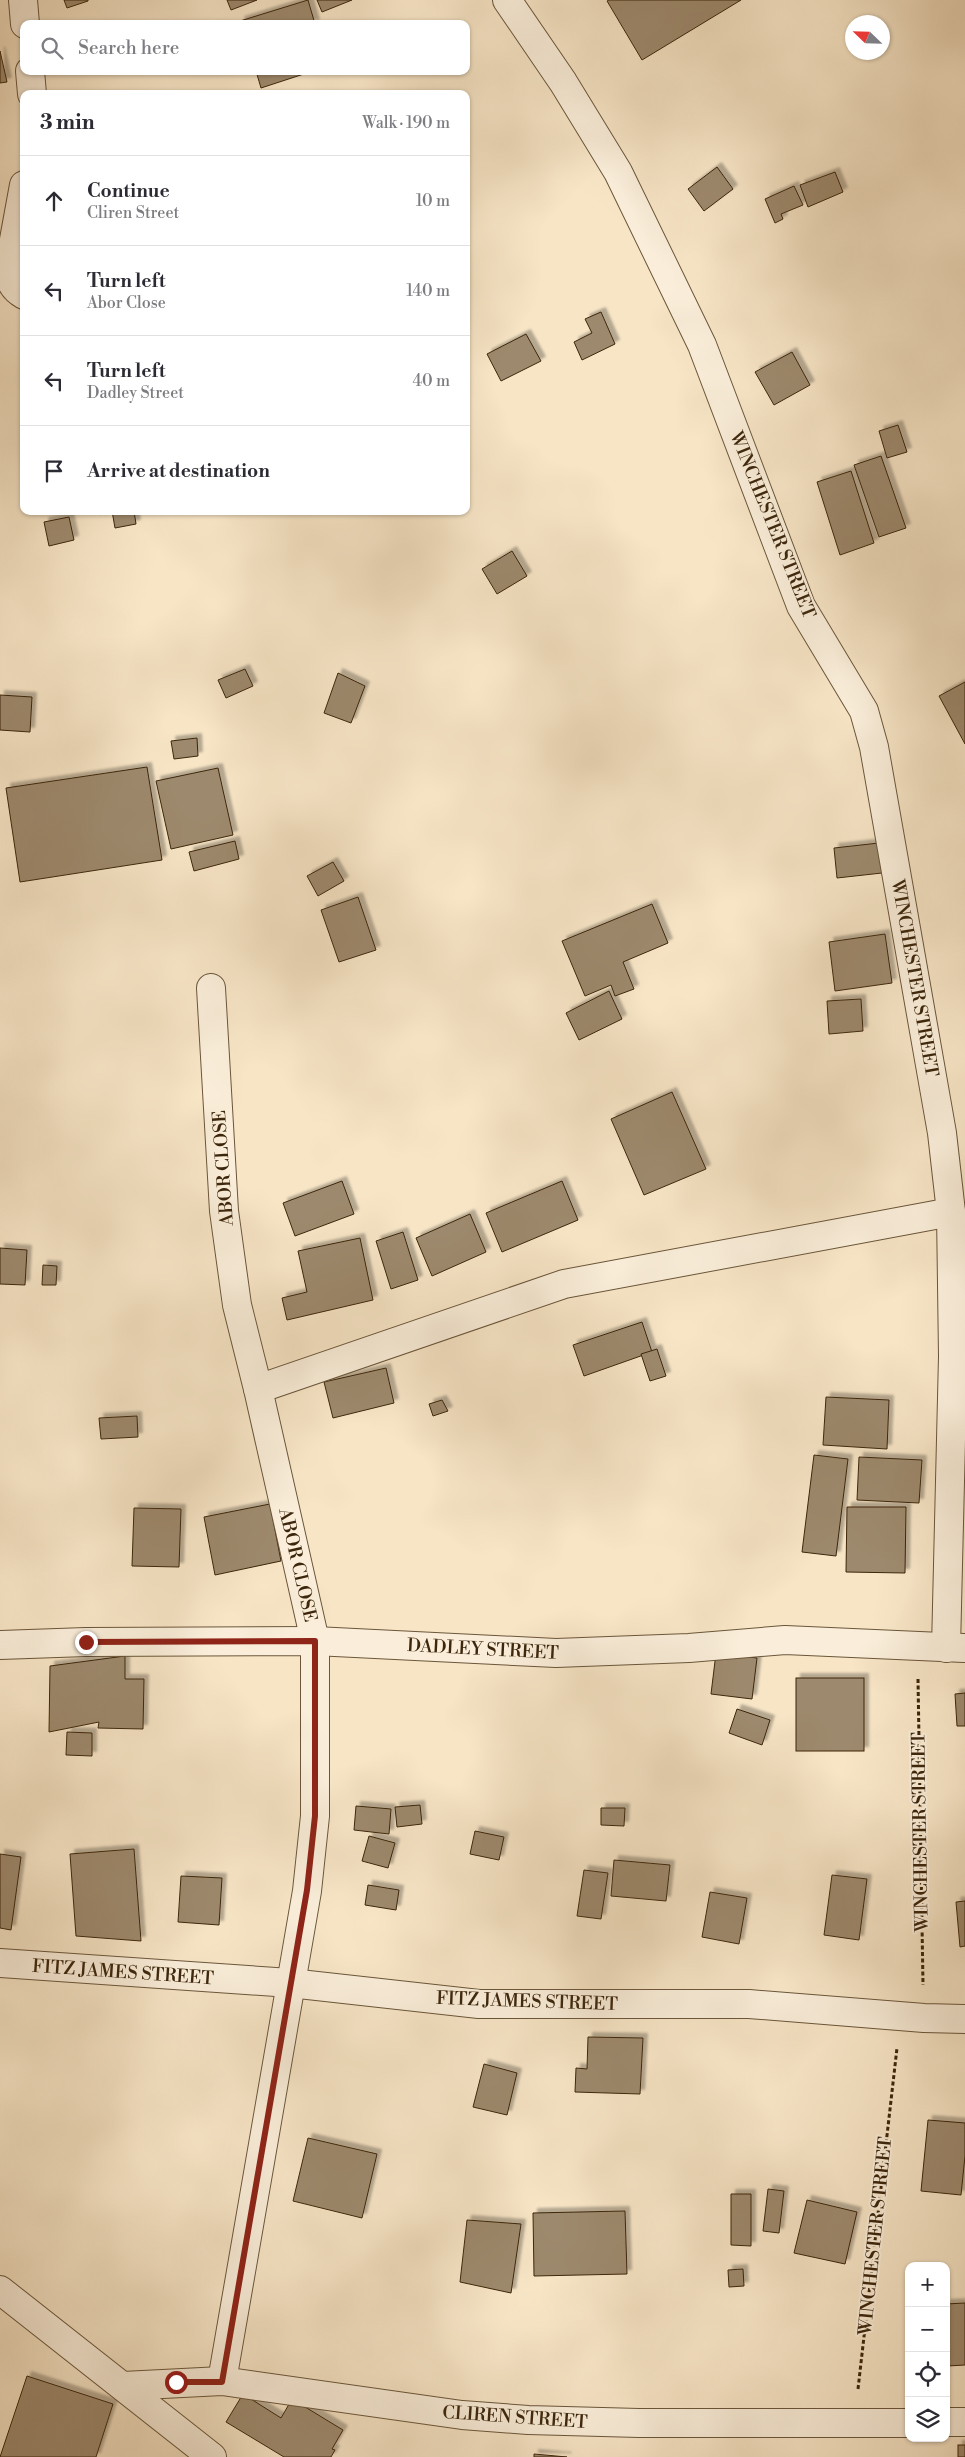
<!DOCTYPE html>
<html lang="en">
<head>
<meta charset="utf-8">
<style>
  :root { --surface:#fff; --page:#f2f2f3; --text:#2b2b33; --muted:#7c7c81; --line:#e1e1e2 }
  body { margin:0; font-family:"Libre Bodoni",serif; background:var(--page); color:var(--text) }
  .controls { position:absolute; right:15px; bottom:15px; display:grid; overflow:hidden; border-radius:10px; box-shadow:0 1px 4px #0004 }
  .controls button { width:45px; height:45px; display:grid; place-items:center; padding:0; border:0; border-bottom:1px solid var(--line); background:var(--surface); color:var(--text); font:25px sans-serif }
  .compass { position:absolute; left:845px; top:15px; width:45px; height:45px; border-radius:50%; background:var(--surface); box-shadow:0 1px 4px #0004; rotate:293deg }
  .stop { position:absolute; width:15px; height:15px; margin:-11px; border:4px solid #8f2418; border-radius:50%; background:#fff }
  .stop.end { background:#8f2418; border-color:#fff; box-shadow:0 1px 5px #0008 }
  .list { margin:0; padding:0; list-style:none }
  h2 { display:flex; justify-content:space-between; align-items:center; height:65px; margin:0; padding:0 20px; font-size:21px }
  h2 small { font-size:16px; font-weight:400; color:var(--muted) }
  .list li { display:grid; grid-template-columns:32px 1fr auto; gap:15px; align-items:center; box-sizing:border-box; height:90px; padding:0 20px; border-top:1px solid var(--line) }
  .list b { display:block; font-size:19px; white-space:nowrap }
  .list p { margin:0; font-size:16px; white-space:nowrap; color:var(--muted) }
  .list em { font-size:16px; font-style:normal; color:var(--muted) }
  .icon { flex:none; width:28px; height:28px; fill:none; stroke:currentColor; stroke-width:2; stroke-linecap:round; stroke-linejoin:round }
  .map { position:relative; flex:none; width:965px; height:2457px; overflow:hidden }
  .search { position:absolute; background:var(--surface); box-shadow:0 1px 4px #0004; left:20px; top:20px; width:450px; height:55px; display:flex; align-items:center; gap:12px; box-sizing:border-box; padding:0 18px; border-radius:10px; color:var(--muted); font-size:19px }
  .panel { position:absolute; background:var(--surface); box-shadow:0 1px 4px #0004; left:20px; top:90px; width:450px; height:425px; border-radius:10px }
  .map>svg:first-child { display:block }
</style>
</head>
<body>
<div class="map">
<svg width="965" height="2457" viewBox="0 0 965 2457">
  <defs>
    <filter id="shadow"><feDropShadow dx="4.5" dy="-4.5" stdDeviation="1" flood-color="#0004"/></filter>
  </defs>
  <rect width="100%" height="100%" fill="#f7e5c6"/>
  <filter id="stains"><feTurbulence type="fractalNoise" baseFrequency=".004" numOctaves="4"/><feColorMatrix values="0 0 0 0 .2 0 0 0 0 .09 0 0 0 0 .02 0 0 0 .5 -.17"/></filter>
  <radialGradient id="worn" r=".72"><stop offset=".6" stop-color="#630" stop-opacity="0"/><stop offset="1" stop-color="#630" stop-opacity=".3"/></radialGradient>
  <g fill="#9d896d" stroke="#3c260c" filter="url(#shadow)">
    <path d="M64,0H88V1L67,8Z"/>
    <path d="M227,0H257L231,10Z"/>
    <path d="M308,0L315,24H241L240,21Z"/>
    <path d="M317,0H352L322,12Z"/>
    <path d="M609,0H741L642,60L607,1Z"/>
    <path d="M0,51L7,82L0,83Z"/>
    <path d="M256,71H313L261,88Z"/>
    <path d="M717,167L733,189L704,211L688,189Z"/>
    <path d="M835,172L843,192L808,207L800,185Z"/>
    <path d="M794,186L803,205L781,214L783,219L775,223L765,199Z"/>
    <path d="M601,312L615,344L582,360L574,342L592,333L585,319Z"/>
    <path d="M526,334L541,361L501,381L487,354Z"/>
    <path d="M792,352L810,385L774,405L755,372Z"/>
    <path d="M898,425L907,452L887,458L879,431Z"/>
    <path d="M881,456L906,528L879,537L854,465Z"/>
    <path d="M851,471L874,543L840,555L817,482Z"/>
    <path d="M112,511H134L136,524L115,528Z"/>
    <path d="M69,517L74,540L49,546L44,522Z"/>
    <path d="M512,551L527,576L497,594L482,569Z"/>
    <path d="M245,669L253,686L226,698L218,680Z"/>
    <path d="M338,673L365,686L351,723L324,713Z"/>
    <path d="M965,682V744L939,696Z"/>
    <path d="M0,695L32,697L30,732L0,730Z"/>
    <path d="M197,738L198,756L174,759L171,741Z"/>
    <path d="M147,767L162,860L20,882L6,788Z"/>
    <path d="M218,768L233,835L171,849L156,781Z"/>
    <path d="M235,841L239,859L194,871L189,852Z"/>
    <path d="M879,843L882,873L837,878L834,848Z"/>
    <path d="M333,862L344,881L318,896L307,876Z"/>
    <path d="M358,897L376,950L339,962L321,910Z"/>
    <path d="M652,904L668,943L623,962L634,989L615,996L611,985L585,996L562,941Z"/>
    <path d="M885,934L892,983L835,991L829,942Z"/>
    <path d="M609,991L622,1019L579,1040L566,1013Z"/>
    <path d="M861,999L863,1031L829,1034L827,1001Z"/>
    <path d="M672,1092L706,1169L644,1195L611,1119Z"/>
    <path d="M342,1181L354,1214L295,1236L283,1203Z"/>
    <path d="M562,1181L578,1220L502,1252L486,1213Z"/>
    <path d="M470,1214L486,1252L432,1276L416,1238Z"/>
    <path d="M403,1232L418,1280L391,1289L376,1241Z"/>
    <path d="M360,1238L373,1300L287,1320L282,1298L307,1292L298,1251Z"/>
    <path d="M0,1248L27,1250L25,1285L0,1284Z"/>
    <path d="M43,1265L57,1266L56,1285H42Z"/>
    <path d="M642,1322L652,1352L584,1376L573,1345Z"/>
    <path d="M657,1349L666,1376L650,1381L641,1354Z"/>
    <path d="M386,1368L394,1403L333,1418L324,1382Z"/>
    <path d="M826,1397L889,1400L887,1449L823,1445Z"/>
    <path d="M442,1400L448,1411L433,1416L429,1404Z"/>
    <path d="M137,1416L138,1437L101,1439L99,1418Z"/>
    <path d="M814,1455L848,1459L836,1556L802,1552Z"/>
    <path d="M859,1457L922,1460L919,1503L857,1500Z"/>
    <path d="M270,1504L281,1561L215,1575L204,1517Z"/>
    <path d="M847,1507H906L905,1573L846,1572Z"/>
    <path d="M134,1508L181,1509L179,1567L132,1566Z"/>
    <path d="M716,1653L757,1658L752,1699L711,1694Z"/>
    <path d="M125,1656V1679H144L143,1729L98,1728L99,1722L49,1732L50,1666Z"/>
    <rect x="796" y="1678" width="68" height="73"/>
    <path d="M965,1693V1726H957L955,1694Z"/>
    <path d="M737,1709L770,1720L762,1745L729,1733Z"/>
    <path d="M67,1732L92,1733V1756L66,1755Z"/>
    <path d="M420,1805L422,1824L397,1827L395,1807Z"/>
    <path d="M356,1806L391,1809L389,1834L354,1830Z"/>
    <path d="M601,1808H625L624,1826L601,1825Z"/>
    <path d="M475,1831L504,1837L499,1860L470,1854Z"/>
    <path d="M369,1836L395,1843L388,1868L362,1861Z"/>
    <path d="M134,1849L141,1941L76,1936L70,1854Z"/>
    <path d="M0,1854L21,1857L11,1930L0,1928Z"/>
    <path d="M614,1860L670,1865L666,1901L611,1896Z"/>
    <path d="M584,1870L608,1873L601,1919L577,1916Z"/>
    <path d="M832,1875L867,1879L859,1940L824,1935Z"/>
    <path d="M181,1876L222,1878L219,1925L178,1922Z"/>
    <path d="M368,1885L399,1890L396,1910L365,1905Z"/>
    <path d="M710,1892L747,1898L739,1944L702,1937Z"/>
    <path d="M965,1901V1946L960,1947L956,1902Z"/>
    <path d="M588,2037L643,2038L640,2094L575,2092L576,2068L587,2069Z"/>
    <path d="M484,2064L517,2073L507,2115L473,2107Z"/>
    <path d="M928,2120L965,2123V2156L961,2195L921,2191Z"/>
    <path d="M308,2138L377,2154L362,2218L293,2201Z"/>
    <path d="M768,2189L784,2191L779,2233L763,2231Z"/>
    <path d="M731,2194H751V2246L731,2245Z"/>
    <path d="M807,2200L857,2212L845,2264L794,2253Z"/>
    <path d="M625,2211L627,2274L534,2276L533,2213Z"/>
    <path d="M467,2220L521,2224L511,2293L460,2282Z"/>
    <path d="M743,2269L744,2286L729,2287L728,2270Z"/>
    <path d="M965,2303V2365L947,2366L946,2304Z"/>
    <path d="M27,2376L113,2404L96,2457H0Z"/>
    <path d="M243,2394L281,2418L292,2399L343,2430L332,2449L335,2450L331,2457H284L226,2422Z"/>
    <rect x="958" y="2445" width="7" height="12"/>
    <path d="M534,2454L567,2457H534Z"/>
  </g>
  <g fill="none" stroke-linecap="round" stroke-linejoin="round">
    <defs>
      <g id="minor">
        <path d="M23,0L25,24"/>
        <path d="M507,0L563,82L618,172L702,345L801,606L864,711L874,747L942,1133L951,1212L953,1356L946,1648"/>
        <path d="M30,71L32,94"/>
        <path d="M24,185L9,267C9,280 12,288 24,295"/>
        <path d="M211,988L224,1211L237,1305L258,1389L315,1641V1816L307,1891L222,2381"/>
        <path d="M258,1389L564,1284L951,1212"/>
        <path d="M0,1645L86,1642L315,1641L556,1653L689,1648L785,1640L964,1648"/>
        <path d="M0,1963L290,1983L479,2004H749L924,2018L965,2019"/>
        <path d="M0,2290L212,2457"/>
        <path d="M123,2386L222,2381L462,2415L528,2420L639,2423H909"/>
        <path d="M946,2422H965"/>
      </g>
    </defs>
    <use href="#minor" stroke="#6b563a" stroke-width="30"/>
    <g stroke="#3c260c" stroke-width="3" stroke-dasharray="4 2.5" stroke-linecap="butt">
      <path d="M918,1679L923,1985"/>
      <path d="M858,2389L897,2048"/>
    </g>
    <use href="#minor" stroke="#faeeda" stroke-width="28"/>
  </g>
  <g fill="none" stroke-linecap="round" stroke-linejoin="round">
    <path stroke="#8f2418" stroke-width="6" d="M86,1642L315,1641V1816L307,1890L222,2382H176"/>
  </g>
  <g text-anchor="middle" stroke-width="4" stroke-linejoin="round" paint-order="stroke">
    <g font-size="18" fill="#3c260c" stroke="#faeeda">
      <text transform="translate(773 525) rotate(68)" y="6">WINCHESTER STREET</text>
      <text transform="translate(915 978) rotate(80)" y="6">WINCHESTER STREET</text>
      <text transform="translate(223 1168) rotate(-94)" y="6">ABOR CLOSE</text>
      <text transform="translate(298 1565) rotate(77)" y="6">ABOR CLOSE</text>
      <text transform="translate(483 1649) rotate(3)" y="6">DADLEY STREET</text>
      <text transform="translate(920 1832) rotate(-91)" y="6">WINCHESTER STREET</text>
      <text transform="translate(123 1972) rotate(4)" y="6">FITZ JAMES STREET</text>
      <text transform="translate(527 2001) rotate(2)" y="6">FITZ JAMES STREET</text>
      <text transform="translate(875 2236) rotate(-84)" y="6">WINCHESTER STREET</text>
      <text transform="translate(515 2417) rotate(4)" y="6">CLIREN STREET</text>
    </g>
  </g>
  <rect width="100%" height="100%" filter="url(#stains)"/>
  <rect width="100%" height="100%" fill="url(#worn)"/>
</svg>
<div class="controls">
<button>+</button>
<button>−</button>
<button><svg class="icon" aria-label="locate" viewBox="0 0 24 24"><circle cx="12" cy="12" r="6"/><path d="M12 2v4M12 18v4M2 12h4M18 12h4"/></svg></button>
<button><svg class="icon" aria-label="layers" viewBox="0 0 24 24"><path d="M12 4l9 5-9 5-9-5zM3 14l9 5 9-5"/></svg></button>
</div>
<svg class="compass" viewBox="-18 -18 36 36"><path d="M0-13l5 13h-10z" fill="#e53935"/><path d="M0 13l5-13h-10z" fill="#7c7c81"/></svg>
<div class="stop" style="left:176px;top:2382px"></div>
<div class="stop end" style="left:86px;top:1642px"></div>
<div class="search"><svg class="icon" aria-label="search" viewBox="0 0 24 24"><circle cx="10" cy="10" r="6"/><path d="M15 15l6 6"/></svg>Search here</div>
<section class="panel">
<h2>3 min<small>Walk · 190 m</small></h2>
<ul class="list">
<li><svg class="icon" aria-label="ahead" viewBox="0 0 24 24"><path d="M12 20V5M6 11l6-6 6 6"/></svg><div><b>Continue</b><p>Cliren Street</p></div><em>10 m</em></li>
<li><svg class="icon" aria-label="left" viewBox="0 0 24 24"><path d="M17 20v-9H6M10 6l-5 5 5 5"/></svg><div><b>Turn left</b><p>Abor Close</p></div><em>140 m</em></li>
<li><svg class="icon" aria-label="left" viewBox="0 0 24 24"><path d="M17 20v-9H6M10 6l-5 5 5 5"/></svg><div><b>Turn left</b><p>Dadley Street</p></div><em>40 m</em></li>
<li><svg class="icon" aria-label="arrive" viewBox="0 0 24 24"><path d="M6 21V4h12l-3 4 3 4H6"/></svg><div><b>Arrive at destination</b></div></li>
</ul>
</section>
</div>
</body>
</html>
